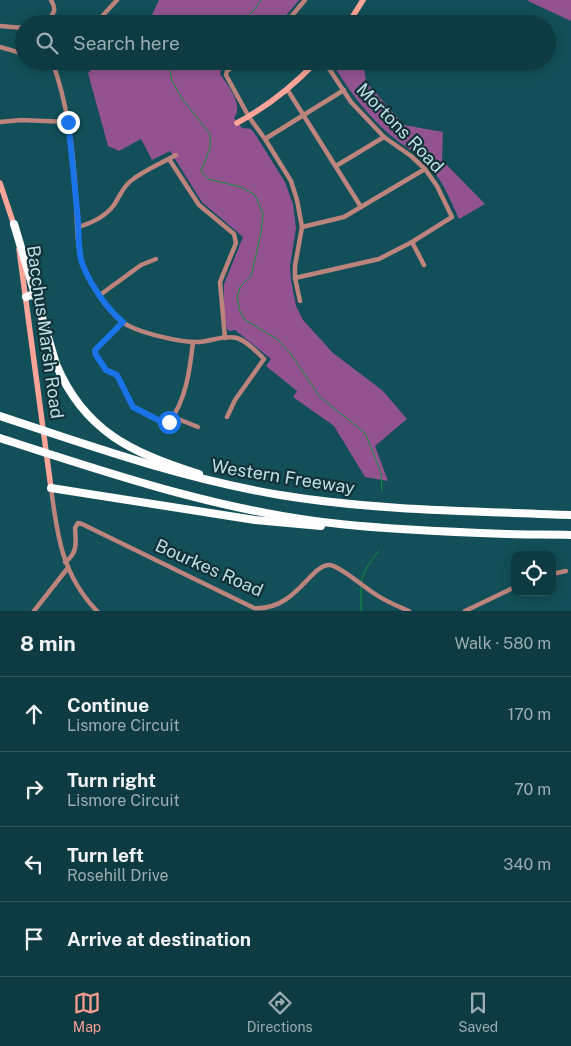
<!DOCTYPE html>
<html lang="en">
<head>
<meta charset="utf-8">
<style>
  :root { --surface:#0e3b42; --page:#174249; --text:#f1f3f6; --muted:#9badb2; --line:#2e555b; --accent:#f59c91 }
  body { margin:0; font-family:"Public Sans",sans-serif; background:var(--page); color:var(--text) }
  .controls { position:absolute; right:15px; bottom:15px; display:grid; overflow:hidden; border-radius:10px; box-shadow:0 2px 12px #0003 }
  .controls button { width:45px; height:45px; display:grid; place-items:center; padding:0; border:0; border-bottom:1px solid var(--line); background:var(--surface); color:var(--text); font:25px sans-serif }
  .stop { position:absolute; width:15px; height:15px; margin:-11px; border:4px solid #1a73e8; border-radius:50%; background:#fff }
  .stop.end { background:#1a73e8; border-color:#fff; box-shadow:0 1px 5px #0008 }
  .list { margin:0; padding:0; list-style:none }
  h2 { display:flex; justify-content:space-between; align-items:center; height:65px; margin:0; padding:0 20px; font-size:21px }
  h2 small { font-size:16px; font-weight:400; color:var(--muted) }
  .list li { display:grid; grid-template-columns:32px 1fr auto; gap:15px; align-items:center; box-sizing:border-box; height:75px; padding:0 20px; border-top:1px solid var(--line) }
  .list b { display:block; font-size:19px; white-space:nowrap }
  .list p { margin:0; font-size:16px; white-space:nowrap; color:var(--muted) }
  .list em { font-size:16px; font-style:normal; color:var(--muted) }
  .icon { flex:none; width:28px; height:28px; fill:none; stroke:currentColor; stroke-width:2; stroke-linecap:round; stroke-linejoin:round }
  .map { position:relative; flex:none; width:571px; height:611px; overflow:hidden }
  .search { position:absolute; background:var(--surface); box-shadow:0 2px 12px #0003; left:15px; right:15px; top:15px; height:55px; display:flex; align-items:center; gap:12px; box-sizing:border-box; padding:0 18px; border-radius:28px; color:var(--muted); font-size:19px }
  .sheet { height:365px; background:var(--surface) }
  nav { display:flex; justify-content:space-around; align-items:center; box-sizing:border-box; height:70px; border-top:1px solid var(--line); background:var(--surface); font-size:14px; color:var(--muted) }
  nav a { display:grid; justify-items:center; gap:2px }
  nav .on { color:var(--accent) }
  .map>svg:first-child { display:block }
</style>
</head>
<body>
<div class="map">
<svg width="571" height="611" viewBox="0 0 571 611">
  <rect width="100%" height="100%" fill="#124f58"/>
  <g fill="#935391">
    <path d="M159,0H299L279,24H142L150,19Z"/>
    <path d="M529,0H571V21L528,1Z"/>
    <path d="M100,61H234L221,70L220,74C228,86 244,104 234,118L242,128L251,129L255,134L285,182L293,204L296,228L290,266L291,280L296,306L303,320L333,353L383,391L407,419L375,446L388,481L365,477L334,426L293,397L297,391L266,366L271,359L235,330L230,331L227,329L224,311V284L243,237L202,202L170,151L152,160L141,139L119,151L108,146L88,73Z"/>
    <path d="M331,61H363L366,82L404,125L443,132L442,160L485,204L459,219C451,202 444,183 431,168C419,154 403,146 389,134C365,113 347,88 331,61Z"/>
  </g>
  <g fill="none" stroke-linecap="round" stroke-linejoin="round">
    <g stroke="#17903d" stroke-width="1">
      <path d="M240,24L254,10L261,0"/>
      <path d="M168,61L172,81L183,100L210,134V148L201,171L208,179L241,187L255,195L263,214L261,233L251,276L240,287L237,297L240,311L245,320L277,339L291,354L320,397L365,433L381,472L382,491"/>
      <path d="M361,583C363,570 371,561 379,551"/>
      <path d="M361,611V587"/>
    </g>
    <g stroke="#bc847c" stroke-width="4.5">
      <path d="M47,24C52,13 58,12 51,0"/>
      <path d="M95,24L117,0"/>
      <path d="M285,24L305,0"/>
      <path d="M0,26L24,28"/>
      <path d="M0,47L24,54"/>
      <path d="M52,61C68,104 73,150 76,195C77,215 76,245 82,263C90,283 110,317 129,326C145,334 183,343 199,342C211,341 225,335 237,338C247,341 257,352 264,359L235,400L227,417"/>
      <path d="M241,61L227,71L226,75L249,117L265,139L344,90"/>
      <path d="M287,89L361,207"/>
      <path d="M0,122L21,120L68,122"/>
      <path d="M265,139L291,181L297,200L302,227L295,266V278L300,301"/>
      <path d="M169,159L199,205L234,234L236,243L220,282L225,338"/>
      <path d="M336,166L384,137"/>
      <path d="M78,227C92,223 105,217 114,205C120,196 123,186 132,180C145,170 162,163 176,155"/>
      <path d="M302,227L344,217L425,169"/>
      <path d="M412,242L424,265"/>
      <path d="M295,278L379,259L412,242L452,217L437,186L425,169L411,156L384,137L351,102L324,61"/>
      <path d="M100,295L141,265L156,259"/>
      <path d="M123,322L97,348L95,351L96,355L106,370L117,375L133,407L164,423L169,422C186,401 190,369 193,342"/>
      <path d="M173,417L198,427"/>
      <path d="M51,488C57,535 62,575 97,611"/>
      <path d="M65,562C78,553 76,542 75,528L78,523L82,524L254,608C296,611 310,564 330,565C340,566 365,588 375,594C385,601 397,606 409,611"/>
      <path d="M552,574L566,571"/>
      <path d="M34,611L67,569"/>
      <path d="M465,611L515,587"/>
    </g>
    <g stroke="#fda498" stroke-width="5.5">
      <path d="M348,24L363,0"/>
      <path d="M237,123C267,107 294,85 317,61"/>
      <path d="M0,183L15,228"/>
      <path d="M19,249L51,488"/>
    </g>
    <g stroke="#fefefe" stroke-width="8">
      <path d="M14,224L56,364C84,431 133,454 199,474"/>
      <path d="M26,297L31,295L36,296"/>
      <path d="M0,416C93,447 184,479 280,495C377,511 474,511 571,515"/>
      <path d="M0,438C111,474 223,512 340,524C395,530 451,532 507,534C528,535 550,534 571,535"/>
      <path d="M51,488L255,520L321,526"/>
    </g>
  </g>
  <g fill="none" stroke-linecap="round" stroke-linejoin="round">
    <path stroke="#1a73e8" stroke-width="6" d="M68,122C72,155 75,188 78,221C79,235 78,249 82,263C90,284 106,308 123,322L97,348L95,351L96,355L106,370L117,375L133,407L164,423L169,422"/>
  </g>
  <g text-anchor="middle" stroke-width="4.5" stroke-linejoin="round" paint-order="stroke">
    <g font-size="18" fill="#bcdfe5" stroke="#123237">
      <text transform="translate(400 128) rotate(46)" y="6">Mortons Road</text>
      <text transform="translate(45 332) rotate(82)" y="6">Bacchus Marsh Road</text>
      <text transform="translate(283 477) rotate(9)" y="6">Western Freeway</text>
      <text transform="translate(209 568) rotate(24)" y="6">Bourkes Road</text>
    </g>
  </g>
</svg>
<div class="controls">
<button><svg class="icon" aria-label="locate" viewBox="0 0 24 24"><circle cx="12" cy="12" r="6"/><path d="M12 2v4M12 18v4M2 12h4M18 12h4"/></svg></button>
</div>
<div class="stop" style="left:169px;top:422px"></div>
<div class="stop end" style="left:68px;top:122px"></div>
<div class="search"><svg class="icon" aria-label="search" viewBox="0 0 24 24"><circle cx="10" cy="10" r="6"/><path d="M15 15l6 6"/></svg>Search here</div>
</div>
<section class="sheet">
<h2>8 min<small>Walk · 580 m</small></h2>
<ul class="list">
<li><svg class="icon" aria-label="ahead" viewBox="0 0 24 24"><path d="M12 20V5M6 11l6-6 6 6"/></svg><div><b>Continue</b><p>Lismore Circuit</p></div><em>170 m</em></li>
<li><svg class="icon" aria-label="right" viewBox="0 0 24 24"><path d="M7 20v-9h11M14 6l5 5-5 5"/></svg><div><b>Turn right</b><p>Lismore Circuit</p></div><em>70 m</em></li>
<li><svg class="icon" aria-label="left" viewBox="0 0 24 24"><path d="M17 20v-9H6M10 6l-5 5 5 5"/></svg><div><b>Turn left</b><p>Rosehill Drive</p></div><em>340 m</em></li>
<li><svg class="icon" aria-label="arrive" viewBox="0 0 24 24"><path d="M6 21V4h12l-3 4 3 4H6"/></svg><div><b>Arrive at destination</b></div></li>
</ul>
</section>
<nav>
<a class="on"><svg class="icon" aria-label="map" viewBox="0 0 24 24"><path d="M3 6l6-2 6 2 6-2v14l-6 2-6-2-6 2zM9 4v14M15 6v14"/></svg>Map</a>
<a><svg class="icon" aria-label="directions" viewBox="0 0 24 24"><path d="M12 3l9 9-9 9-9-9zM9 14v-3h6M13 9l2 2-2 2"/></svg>Directions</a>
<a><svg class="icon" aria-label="saved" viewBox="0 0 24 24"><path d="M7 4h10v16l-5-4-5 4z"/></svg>Saved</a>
</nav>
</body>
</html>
